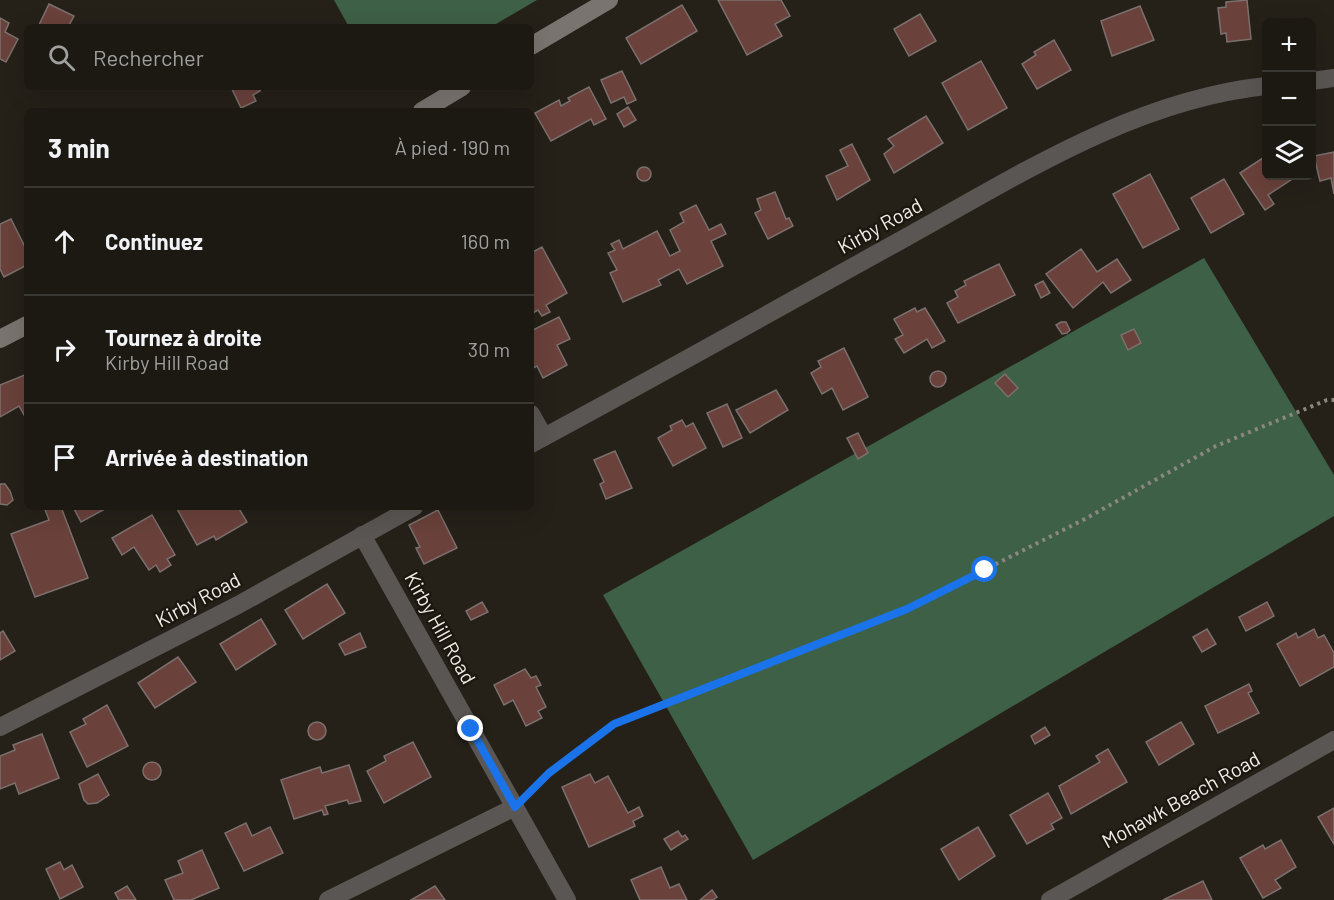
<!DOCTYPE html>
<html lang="fr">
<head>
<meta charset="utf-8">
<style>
  :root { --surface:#1c1913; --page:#292621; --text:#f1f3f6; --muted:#a0a0a0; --line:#3a3833 }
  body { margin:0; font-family:Barlow,sans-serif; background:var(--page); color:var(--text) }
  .controls { position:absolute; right:18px; top:18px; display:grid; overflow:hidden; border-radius:9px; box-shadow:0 6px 24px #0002 }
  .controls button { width:54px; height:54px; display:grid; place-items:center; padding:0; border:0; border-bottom:2px solid var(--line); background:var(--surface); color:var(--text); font:30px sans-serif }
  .stop { position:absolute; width:18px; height:18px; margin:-14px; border:4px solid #1a73e8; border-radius:50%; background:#fff }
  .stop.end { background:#1a73e8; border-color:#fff; box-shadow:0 2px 6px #0008 }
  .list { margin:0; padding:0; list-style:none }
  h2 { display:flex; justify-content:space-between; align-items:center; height:78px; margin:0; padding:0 24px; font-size:26px }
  h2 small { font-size:20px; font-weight:400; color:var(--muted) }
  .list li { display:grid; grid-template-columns:39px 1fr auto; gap:18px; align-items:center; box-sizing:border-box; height:108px; padding:0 24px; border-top:2px solid var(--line) }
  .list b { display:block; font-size:22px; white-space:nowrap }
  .list p { margin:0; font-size:20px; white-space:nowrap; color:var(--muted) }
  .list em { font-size:20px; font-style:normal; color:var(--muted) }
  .icon { flex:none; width:33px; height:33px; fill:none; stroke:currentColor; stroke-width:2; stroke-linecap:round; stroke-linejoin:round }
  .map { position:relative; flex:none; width:1334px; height:900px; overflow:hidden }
  .search { position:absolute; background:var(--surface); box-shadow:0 6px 24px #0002; left:24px; top:24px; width:510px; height:66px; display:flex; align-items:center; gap:15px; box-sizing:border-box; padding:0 21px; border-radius:9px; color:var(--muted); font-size:22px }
  .panel { position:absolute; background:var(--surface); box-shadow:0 6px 24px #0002; left:24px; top:108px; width:510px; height:402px; border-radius:9px }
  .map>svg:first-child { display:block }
</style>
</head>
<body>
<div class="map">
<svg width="1334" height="900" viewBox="0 0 1334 900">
  <rect width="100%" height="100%" fill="#252119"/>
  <g fill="#3e6046">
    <path d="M334,0H537L491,27H349Z"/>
    <path d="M1204,258L1334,475V516L753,860L603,595Z"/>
  </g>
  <g fill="#6a413b" stroke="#7c706e" stroke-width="1.5">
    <path d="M718,0H781L790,16L775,24L782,36L747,55Z"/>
    <path d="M1247,0L1251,39L1227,42L1226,33L1221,34L1218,8L1226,7V2Z"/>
    <path d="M49,4L74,16L68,27H38Z"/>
    <path d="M682,5L697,31L641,64L626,38Z"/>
    <path d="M1140,6L1154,40L1112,56L1101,21Z"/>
    <path d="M920,14L936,41L909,56L894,29Z"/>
    <path d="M0,18L9,23L5,32L18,39L6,62L0,59Z"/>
    <path d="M1054,40L1071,70L1037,89L1022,64L1036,55L1034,52Z"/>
    <path d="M981,61L1007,108L968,130L942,83Z"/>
    <path d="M622,71L636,100L627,104L624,97L611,103L601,80Z"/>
    <path d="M231,87H258L260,91L253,95L256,101L241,108Z"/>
    <path d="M589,87L606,119L594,125L591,119L551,141L535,113L559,100L561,106L570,101L568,98Z"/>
    <path d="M628,107L636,120L624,127L617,114Z"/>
    <path d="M926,116L943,143L894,173L884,154L894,146L888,139Z"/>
    <path d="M852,144L870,180L837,200L826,176L848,166L840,150Z"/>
    <path d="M1334,152V194L1331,178L1320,181L1314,156Z"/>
    <path d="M1266,156V176H1297L1268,195L1274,204L1265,210L1240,173Z"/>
    <circle cx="644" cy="174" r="7"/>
    <path d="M1150,174L1179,229L1143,248L1113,194Z"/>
    <path d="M1224,179L1244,214L1211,233L1191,198Z"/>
    <path d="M775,192L786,219L789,218L793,226L768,239L755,213L761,210L757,199Z"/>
    <path d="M696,205L709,230L721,224L726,234L711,241L723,266L687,284L679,269L658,280L661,285L623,302L610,273L617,270L608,253L615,250L611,244L619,240L623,249L657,231L670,256L680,251L670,230L684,222L680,213Z"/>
    <path d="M11,219L27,251V265L4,277L0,269V224Z"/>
    <path d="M542,247L567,293L546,305L550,312L542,316L538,310L531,314V253Z"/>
    <path d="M1081,249L1097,272L1117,259L1131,280L1111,293L1103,282L1073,308L1046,274Z"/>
    <path d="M999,264L1015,295L958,323L947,303L958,297L955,291L966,285L964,281Z"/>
    <path d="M1043,281L1050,293L1041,298L1035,285Z"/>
    <path d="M915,308L917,312L925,308L945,341L932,348L927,339L904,353L895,339L903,335L894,319Z"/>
    <path d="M559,317L570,339L557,345L567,365L543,378L537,366L531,369V331Z"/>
    <path d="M1061,322H1066L1070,330L1067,333L1062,334L1056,325Z"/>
    <path d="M1134,329L1141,343L1128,350L1121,335Z"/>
    <path d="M844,348L868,397L843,410L832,388L822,394L811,373L821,367L818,361Z"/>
    <circle cx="938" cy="379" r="8"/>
    <path d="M27,374V420L19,406L0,417V385Z"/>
    <path d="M1005,374L1018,388L1008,397L995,383Z"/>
    <path d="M776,390L788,410L750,433L736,410Z"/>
    <path d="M727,404L742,438L723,447L707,413Z"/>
    <path d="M682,420L686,427L693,423L706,448L673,466L658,438L672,430L670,426Z"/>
    <path d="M858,433L868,453L858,459L847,438Z"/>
    <path d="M615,451L632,488L606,499L600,484L604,482L594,460Z"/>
    <path d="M0,484H5L10,491L13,500L7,505L0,504Z"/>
    <path d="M44,507H61L88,578L35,597L11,534L49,520Z"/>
    <path d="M73,507H104L105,509L81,522Z"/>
    <path d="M176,507H238L247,522L216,540L214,536L197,545Z"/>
    <path d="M438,510L457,548L424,564L416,548L420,547L409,525Z"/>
    <path d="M152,515L175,555L167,559L171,565L160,572L156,565L149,570L134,547L122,555L112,538Z"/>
    <path d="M327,584L345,613L303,639L285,610Z"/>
    <path d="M482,602L488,612L471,620L466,611Z"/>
    <path d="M1267,602L1274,616L1246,631L1239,617Z"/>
    <path d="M261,619L276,644L236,670L220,644Z"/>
    <path d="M1207,629L1216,644L1202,652L1193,637Z"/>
    <path d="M1314,629L1318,638L1324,635L1334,653V667L1300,686L1277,644L1296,633L1298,638Z"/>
    <path d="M3,631L15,651L0,660V633Z"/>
    <path d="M360,633L366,647L345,655L339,644Z"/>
    <path d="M178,657L196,682L155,708L138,683Z"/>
    <path d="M525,669L531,678L536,676L541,685L536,687L546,707L538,711L542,718L526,726L513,700L504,705L494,685Z"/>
    <path d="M1249,684L1252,691L1248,693L1259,713L1218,733L1205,706Z"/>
    <path d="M107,705L128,746L87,767L70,732L86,724L83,719Z"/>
    <path d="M1181,722L1194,744L1159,765L1146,742Z"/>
    <circle cx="317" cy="731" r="9"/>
    <path d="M1045,727L1050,735L1035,744L1031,736Z"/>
    <path d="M42,734L59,778L19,794L15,783L0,789V756L15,750L13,745Z"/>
    <path d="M413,742L431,777L384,803L367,771L386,761L384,756Z"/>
    <path d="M1108,749L1127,782L1071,814L1059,786L1100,762L1096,756Z"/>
    <circle cx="152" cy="771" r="9"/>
    <path d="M349,765L361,801L349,804L347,800L325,806L328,814L324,815L322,810L294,819L281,780L320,767L322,773Z"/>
    <path d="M98,774L109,795L97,803L88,804L84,800L79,784Z"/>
    <path d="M590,774L595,783L608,776L628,813L639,807L643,816L633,821L635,826L589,847L562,787Z"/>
    <path d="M1048,793L1062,818L1051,824L1054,829L1027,844L1010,815Z"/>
    <path d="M1334,808V844L1318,817Z"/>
    <path d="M246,823L252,836L270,827L283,853L244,871L225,833Z"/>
    <path d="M978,827L995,856L959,880L941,849Z"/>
    <path d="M678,831L682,837L685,835L688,839L671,850L664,839Z"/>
    <path d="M1281,840L1296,867L1275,880L1281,888L1263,898L1240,858L1263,845L1265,849Z"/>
    <path d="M202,850L219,888L191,900H174L165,880L183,873L178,861Z"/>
    <path d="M60,862L64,870L72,865L83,887L60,899L46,869Z"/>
    <path d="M661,867L670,888L679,884L687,900H640L631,880Z"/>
    <path d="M1203,881L1212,900H1163Z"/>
    <path d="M127,886L136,900H119L115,893Z"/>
    <path d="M435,886L445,900H411Z"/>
    <path d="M712,890L717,897L713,900H700Z"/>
  </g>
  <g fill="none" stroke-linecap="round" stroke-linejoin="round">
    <path stroke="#8b8781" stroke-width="4" stroke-dasharray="3 4.5" stroke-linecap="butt" d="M528,794L549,773L614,724L907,609L1083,520L1216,446L1327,400H1334"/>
    <g stroke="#595653" stroke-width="18">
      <path d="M1312,81L1334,78"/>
      <path d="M531,414L544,437"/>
      <path d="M531,444C656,377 780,307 905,238C1019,175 1134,100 1266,86"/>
      <path d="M362,535L567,900"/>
      <path d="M0,727L238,605L414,507"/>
      <path d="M328,900L515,807"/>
      <path d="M1050,900L1334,740"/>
    </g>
    <g stroke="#79746f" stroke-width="18">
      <path d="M531,46L609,0"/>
      <path d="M422,111L462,87"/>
      <path d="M0,339L27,325"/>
    </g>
  </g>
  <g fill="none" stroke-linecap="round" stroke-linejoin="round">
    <path stroke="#1a73e8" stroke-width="8" d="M471,729L515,807L549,773L614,724L907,609L985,570"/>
  </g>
  <g text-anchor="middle" stroke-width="5" stroke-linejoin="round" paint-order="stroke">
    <g font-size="20" fill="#f0ede8" stroke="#1c1810">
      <text transform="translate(880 226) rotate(-29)" y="7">Kirby Road</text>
      <text transform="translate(198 600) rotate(-28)" y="7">Kirby Road</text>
      <text transform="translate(440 628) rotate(61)" y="7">Kirby Hill Road</text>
      <text transform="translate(1181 800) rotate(-29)" y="7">Mohawk Beach Road</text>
    </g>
  </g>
</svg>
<div class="controls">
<button>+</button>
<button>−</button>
<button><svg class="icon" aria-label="layers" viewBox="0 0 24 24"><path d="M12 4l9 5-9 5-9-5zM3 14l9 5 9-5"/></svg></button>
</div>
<div class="stop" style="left:985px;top:570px"></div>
<div class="stop end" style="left:471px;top:729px"></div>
<div class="search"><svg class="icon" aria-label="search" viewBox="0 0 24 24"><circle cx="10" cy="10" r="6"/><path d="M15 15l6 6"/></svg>Rechercher</div>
<section class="panel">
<h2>3 min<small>À pied · 190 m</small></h2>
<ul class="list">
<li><svg class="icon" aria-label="ahead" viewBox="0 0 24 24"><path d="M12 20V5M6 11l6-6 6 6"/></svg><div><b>Continuez</b></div><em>160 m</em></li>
<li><svg class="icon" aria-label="right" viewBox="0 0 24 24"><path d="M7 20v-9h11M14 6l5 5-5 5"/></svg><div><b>Tournez à droite</b><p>Kirby Hill Road</p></div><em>30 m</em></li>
<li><svg class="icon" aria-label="arrive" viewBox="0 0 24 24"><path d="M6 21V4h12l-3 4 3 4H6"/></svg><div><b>Arrivée à destination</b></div></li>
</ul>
</section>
</div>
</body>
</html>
